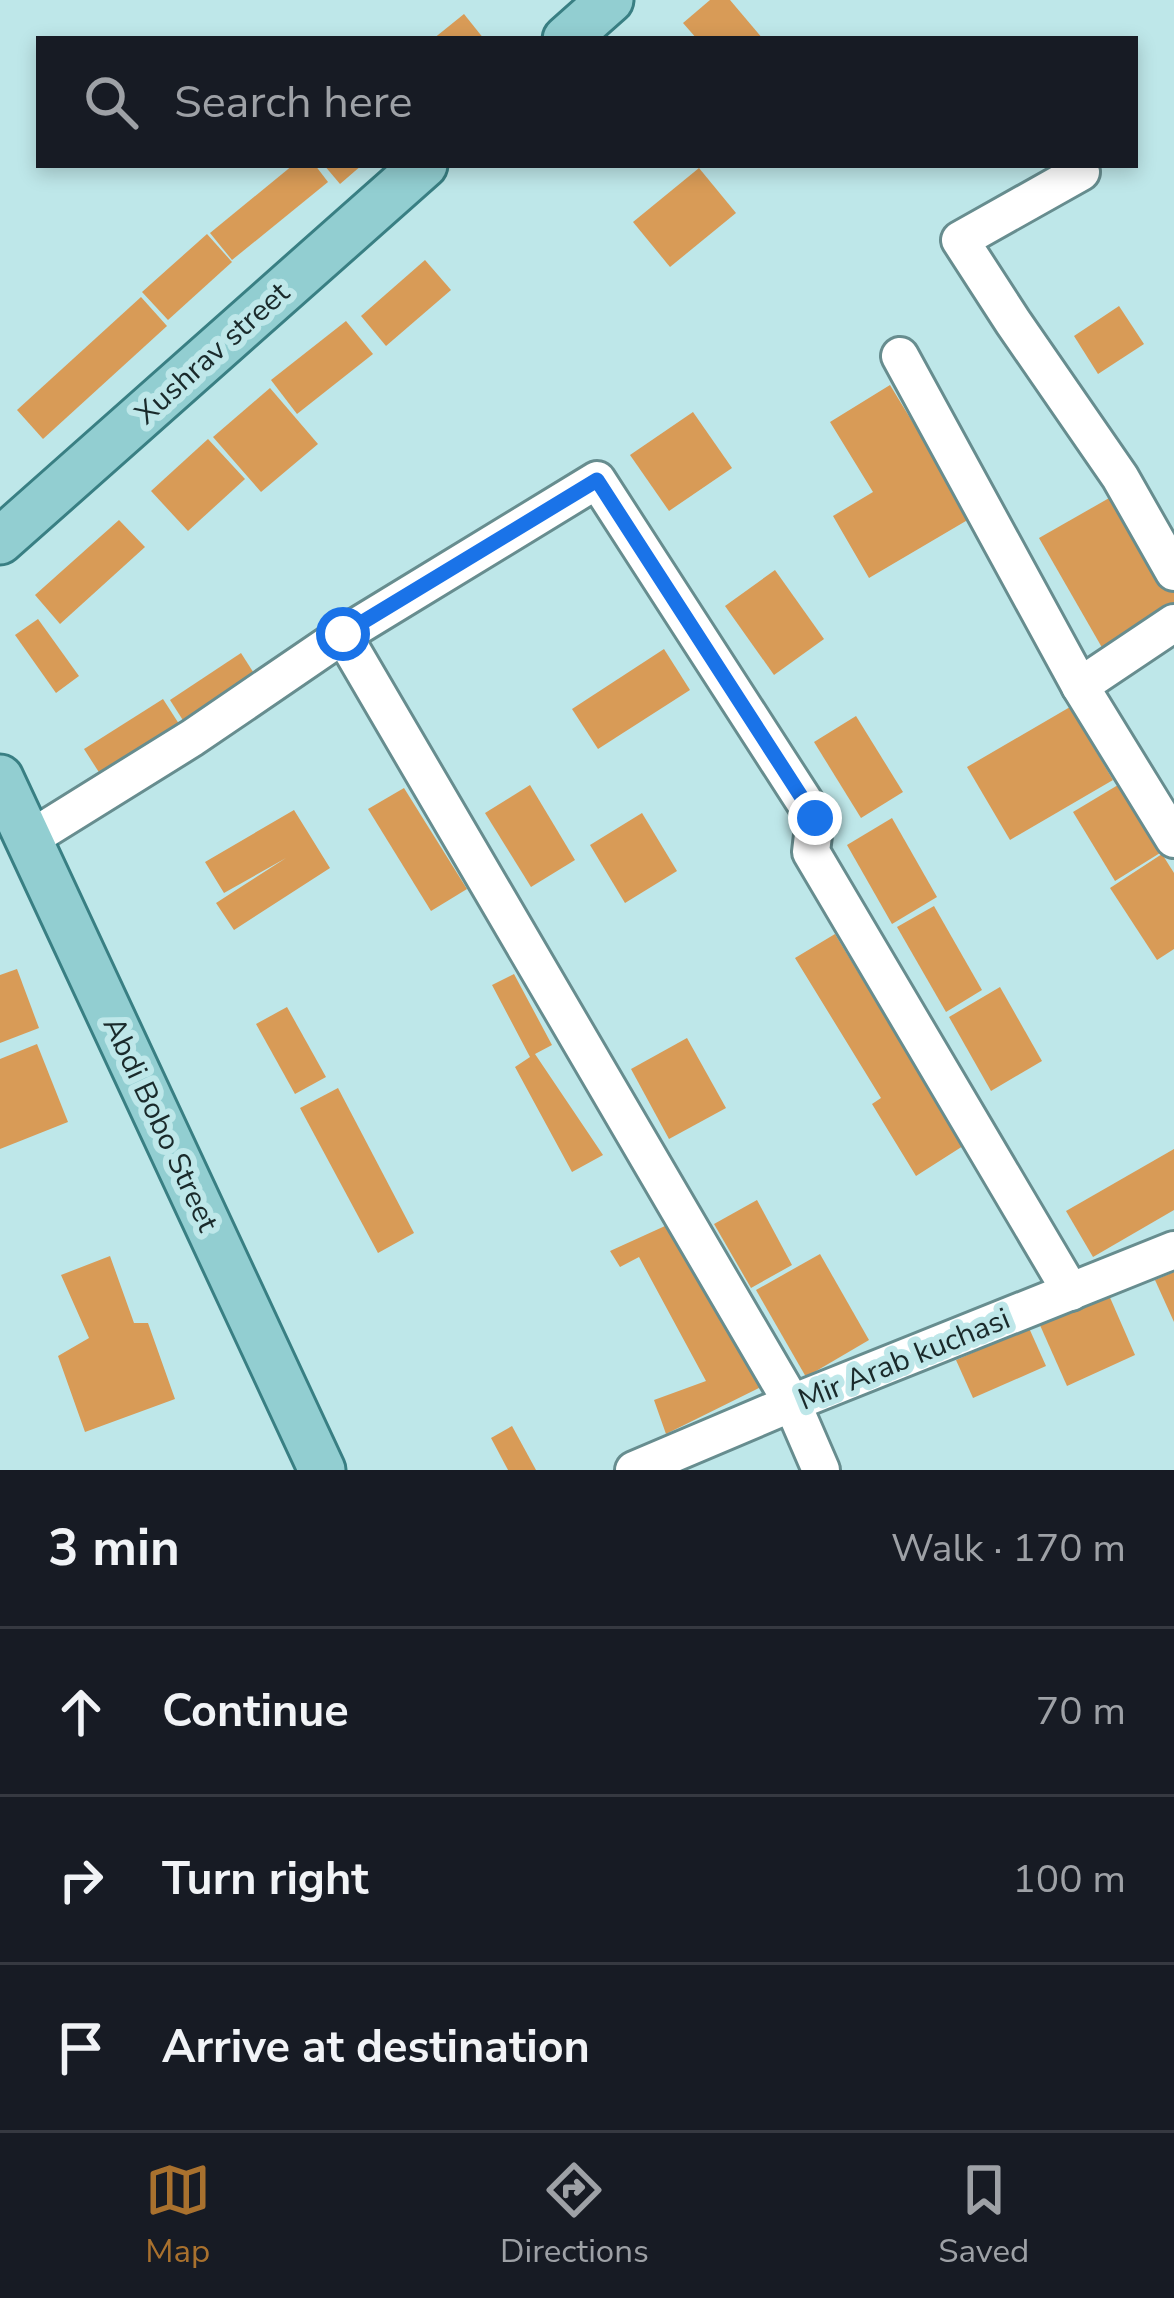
<!DOCTYPE html>
<html lang="en">
<head>
<meta charset="utf-8">
<style>
  :root { --surface:#171b24; --page:#20242c; --text:#f1f3f6; --muted:#9ea1a6; --line:#363941; --accent:#a9712e }
  body { margin:0; font-family:"Nunito Sans",sans-serif; background:var(--page); color:var(--text) }
  .stop { position:absolute; width:36px; height:36px; margin:-27px; border:9px solid #1a73e8; border-radius:50%; background:#fff }
  .stop.end { background:#1a73e8; border-color:#fff; box-shadow:0 3px 12px #0008 }
  .list { margin:0; padding:0; list-style:none }
  h2 { display:flex; justify-content:space-between; align-items:center; height:156px; margin:0; padding:0 48px; font-size:51px }
  h2 small { font-size:39px; font-weight:400; color:var(--muted) }
  .list li { display:grid; grid-template-columns:78px 1fr auto; gap:36px; align-items:center; box-sizing:border-box; height:168px; padding:0 48px; border-top:3px solid var(--line) }
  .list b { display:block; font-size:45px; white-space:nowrap }
  .list em { font-size:39px; font-style:normal; color:var(--muted) }
  .icon { flex:none; width:66px; height:66px; fill:none; stroke:currentColor; stroke-width:2; stroke-linecap:round; stroke-linejoin:round }
  .map { position:relative; flex:none; width:1174px; height:1470px; overflow:hidden }
  .search { position:absolute; background:var(--surface); box-shadow:0 6px 18px #0003; left:36px; right:36px; top:36px; height:132px; display:flex; align-items:center; gap:30px; box-sizing:border-box; padding:0 42px; border-radius:0px; color:var(--muted); font-size:45px }
  .sheet { height:660px; background:var(--surface) }
  nav { display:flex; justify-content:space-around; align-items:center; box-sizing:border-box; height:168px; border-top:3px solid var(--line); background:var(--surface); font-size:33px; color:var(--muted) }
  nav a { display:grid; justify-items:center; gap:6px }
  nav .on { color:var(--accent) }
  .map>svg:first-child { display:block }
</style>
</head>
<body>
<div class="map">
<svg width="1174" height="1470" viewBox="0 0 1174 1470">
  <rect width="100%" height="100%" fill="#bee7e9"/>
  <g fill="#d89b57">
    <path d="M710,0H730L763,39H697L683,23Z"/>
    <path d="M464,14L484,39H433Z"/>
    <path d="M293,165H315L328,182L232,260L210,233Z"/>
    <path d="M324,165H362L340,184Z"/>
    <path d="M699,168L736,213L670,267L633,222Z"/>
    <path d="M207,234L232,262L168,320L142,292Z"/>
    <path d="M425,260L451,290L386,346L361,316Z"/>
    <path d="M141,297L167,326L43,439L17,410Z"/>
    <path d="M1119,306L1144,344L1098,374L1074,336Z"/>
    <path d="M346,321L373,354L297,414L271,380Z"/>
    <path d="M890,385L971,518L869,578L833,516L873,492L830,422Z"/>
    <path d="M270,388L318,444L261,492L213,437Z"/>
    <path d="M693,412L732,468L669,511L630,455Z"/>
    <path d="M208,439L245,479L188,531L151,491Z"/>
    <path d="M1118,493L1174,591V620L1108,658L1039,538Z"/>
    <path d="M119,520L145,547L60,624L35,595Z"/>
    <path d="M775,570L824,639L774,675L725,606Z"/>
    <path d="M38,619L79,676L56,693L15,635Z"/>
    <path d="M664,649L690,690L598,749L572,709Z"/>
    <path d="M241,653L257,678L186,725L170,700Z"/>
    <path d="M163,699L181,727L102,777L84,749Z"/>
    <path d="M1070,707L1113,780L1010,840L967,767Z"/>
    <path d="M856,716L903,792L861,818L814,742Z"/>
    <path d="M530,785L575,860L531,887L485,813Z"/>
    <path d="M1118,785L1160,853L1115,881L1073,812Z"/>
    <path d="M404,788L467,889L431,911L368,809Z"/>
    <path d="M294,810L330,868L234,930L216,903L286,858L224,893L205,862Z"/>
    <path d="M642,813L677,871L625,903L590,845Z"/>
    <path d="M892,818L937,897L892,924L847,845Z"/>
    <path d="M1162,854L1174,873V949L1157,960L1110,888Z"/>
    <path d="M934,906L982,990L946,1012L897,927Z"/>
    <path d="M835,934L963,1146L916,1176L872,1104L881,1098L795,958Z"/>
    <path d="M17,969L39,1028L0,1043V975Z"/>
    <path d="M514,974L552,1045L535,1054L603,1155L572,1172L515,1067L530,1057L492,985Z"/>
    <path d="M1000,987L1042,1061L991,1091L949,1017Z"/>
    <path d="M287,1007L326,1077L295,1094L256,1024Z"/>
    <path d="M687,1038L726,1108L669,1139L631,1069Z"/>
    <path d="M37,1044L68,1122L0,1149V1059Z"/>
    <path d="M338,1088L414,1233L378,1253L300,1108Z"/>
    <path d="M1174,1149V1210L1093,1257L1066,1211Z"/>
    <path d="M757,1200L792,1265L751,1288L714,1224Z"/>
    <path d="M665,1226L763,1386L666,1434L654,1400L706,1381L639,1257L620,1267L610,1251Z"/>
    <path d="M820,1254L869,1340L806,1377L756,1290Z"/>
    <path d="M110,1256L134,1323H148L175,1399L85,1432L58,1356L89,1338L61,1275Z"/>
    <path d="M1174,1272V1322L1155,1280Z"/>
    <path d="M1108,1293L1135,1355L1067,1386L1039,1323Z"/>
    <path d="M1029,1328L1046,1366L973,1398L956,1360Z"/>
    <path d="M512,1426L536,1470H508L491,1438Z"/>
  </g>
  <g fill="none" stroke-linecap="round" stroke-linejoin="round">
    <defs>
      <g id="minor">
        <path d="M1081,172L960,240L1013,322L1120,477L1174,572"/>
        <path d="M900,356L1080,686L1174,839"/>
        <path d="M343,635L597,480L815,818L811,852L1071,1292"/>
        <path d="M1080,686L1174,623"/>
        <path d="M28,840L192,738L343,635L792,1403L821,1470"/>
        <path d="M634,1470L792,1403L1174,1250"/>
      </g>
      <g id="major">
        <path d="M566,39L610,0"/>
        <path d="M0,541L424,165"/>
        <path d="M0,778L322,1470"/>
      </g>
    </defs>
    <use href="#minor" stroke="#678d8f" stroke-width="42"/>
    <use href="#major" stroke="#397f83" stroke-width="51"/>
    <use href="#minor" stroke="#fff" stroke-width="36"/>
    <use href="#major" stroke="#92ced1" stroke-width="45"/>
  </g>
  <g fill="none" stroke-linecap="round" stroke-linejoin="round">
    <path stroke="#1a73e8" stroke-width="15" d="M343,634L597,480L815,818"/>
  </g>
  <g text-anchor="middle" stroke-width="12" stroke-linejoin="round" paint-order="stroke">
    <g font-size="30" fill="#1a2a2b" stroke="#bee7e9">
      <text transform="translate(212 353) rotate(-42)" y="10">Xushrav street</text>
      <text transform="translate(161 1124) rotate(65)" y="10">Abdi Bobo Street</text>
      <text transform="translate(904 1359) rotate(-22)" y="10">Mir Arab kuchasi</text>
    </g>
  </g>
</svg>
<div class="stop" style="left:343px;top:634px"></div>
<div class="stop end" style="left:815px;top:818px"></div>
<div class="search"><svg class="icon" aria-label="search" viewBox="0 0 24 24"><circle cx="10" cy="10" r="6"/><path d="M15 15l6 6"/></svg>Search here</div>
</div>
<section class="sheet">
<h2>3 min<small>Walk · 170 m</small></h2>
<ul class="list">
<li><svg class="icon" aria-label="ahead" viewBox="0 0 24 24"><path d="M12 20V5M6 11l6-6 6 6"/></svg><div><b>Continue</b></div><em>70 m</em></li>
<li><svg class="icon" aria-label="right" viewBox="0 0 24 24"><path d="M7 20v-9h11M14 6l5 5-5 5"/></svg><div><b>Turn right</b></div><em>100 m</em></li>
<li><svg class="icon" aria-label="arrive" viewBox="0 0 24 24"><path d="M6 21V4h12l-3 4 3 4H6"/></svg><div><b>Arrive at destination</b></div></li>
</ul>
</section>
<nav>
<a class="on"><svg class="icon" aria-label="map" viewBox="0 0 24 24"><path d="M3 6l6-2 6 2 6-2v14l-6 2-6-2-6 2zM9 4v14M15 6v14"/></svg>Map</a>
<a><svg class="icon" aria-label="directions" viewBox="0 0 24 24"><path d="M12 3l9 9-9 9-9-9zM9 14v-3h6M13 9l2 2-2 2"/></svg>Directions</a>
<a><svg class="icon" aria-label="saved" viewBox="0 0 24 24"><path d="M7 4h10v16l-5-4-5 4z"/></svg>Saved</a>
</nav>
</body>
</html>
